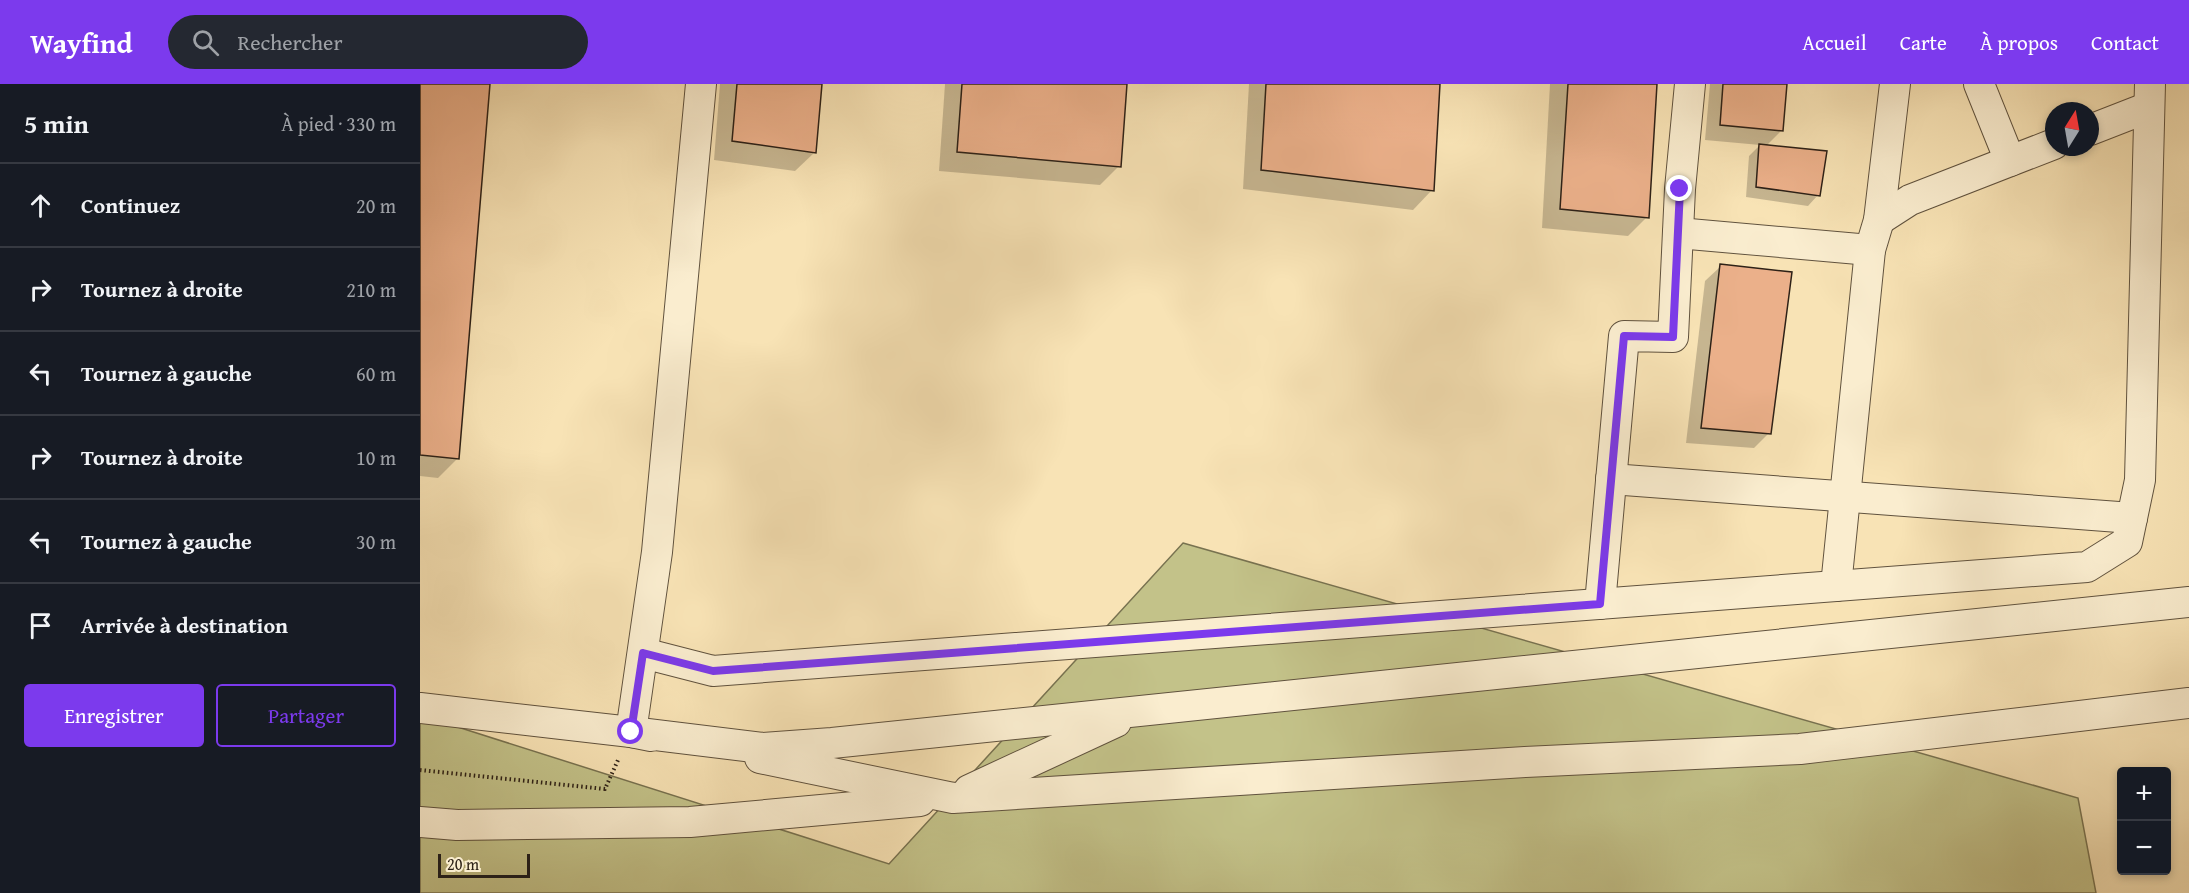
<!DOCTYPE html>
<html lang="fr">
<head>
<meta charset="utf-8">
<style>
  :root { --surface:#171b24; --page:#242831; --text:#f1f3f6; --muted:#9ea1a6; --line:#363941; --accent:#7c3aed }
  body { margin:0; font-family:"Gentium Book Plus",serif; background:var(--page); color:var(--text) }
  .controls { position:absolute; right:18px; bottom:18px; display:grid; overflow:hidden; border-radius:6px; box-shadow:0 3px 9px #0003 }
  .controls button { width:54px; height:54px; display:grid; place-items:center; padding:0; border:0; border-bottom:2px solid var(--line); background:var(--surface); color:var(--text); font:30px sans-serif }
  .compass { position:absolute; left:1625px; top:18px; width:54px; height:54px; border-radius:50%; background:var(--surface); box-shadow:0 3px 9px #0003; rotate:11deg }
  .scale { position:absolute; left:18px; bottom:15px; width:92px; box-sizing:border-box; padding-left:6px; border:3px solid #2d2117; border-top:0; font-size:16px; line-height:21px; white-space:nowrap; color:#2d2117; -webkit-text-stroke:4px #faedcf; paint-order:stroke }
  .stop { position:absolute; width:18px; height:18px; margin:-14px; border:4px solid #7c3aed; border-radius:50%; background:#fff }
  .stop.end { background:#7c3aed; border-color:#fff; box-shadow:0 2px 6px #0008 }
  .list { margin:0; padding:0; list-style:none }
  h2 { display:flex; justify-content:space-between; align-items:center; height:78px; margin:0; padding:0 24px; font-size:26px }
  h2 small { font-size:20px; font-weight:400; color:var(--muted) }
  .list li { display:grid; grid-template-columns:39px 1fr auto; gap:18px; align-items:center; box-sizing:border-box; height:84px; padding:0 24px; border-top:2px solid var(--line) }
  .list b { display:block; font-size:22px; white-space:nowrap }
  .list em { font-size:20px; font-style:normal; color:var(--muted) }
  .actions { display:flex; gap:12px; padding:18px 24px }
  .actions a { flex:1; padding:14px 0; border:2px solid var(--accent); border-radius:6px; text-align:center; font-size:21px; color:var(--accent) }
  .actions .main { background:var(--accent); color:#fff }
  .icon { flex:none; width:33px; height:33px; fill:none; stroke:currentColor; stroke-width:2; stroke-linecap:round; stroke-linejoin:round }
  .map { position:relative; flex:none; width:1769px; height:809px; overflow:hidden }
  header { display:flex; align-items:center; gap:36px; box-sizing:border-box; height:84px; padding:0 30px; background:var(--accent); color:#fff }
  header strong { font-size:28px }
  nav { display:flex; gap:33px; margin-inline-start:auto; font-size:21px }
  .search { width:420px; height:54px; background:var(--page); display:flex; align-items:center; gap:15px; box-sizing:border-box; padding:0 21px; border-radius:33px; color:var(--muted); font-size:22px }
  main { display:flex }
  aside { flex:1; background:var(--surface) }
  .map>svg:first-child { display:block }
</style>
</head>
<body>
<header>
<strong>Wayfind</strong>
<div class="search"><svg class="icon" aria-label="search" viewBox="0 0 24 24"><circle cx="10" cy="10" r="6"/><path d="M15 15l6 6"/></svg>Rechercher</div>
<nav><a>Accueil</a><a>Carte</a><a>À propos</a><a>Contact</a></nav>
</header>
<main>
<aside>
<h2>5 min<small>À pied · 330 m</small></h2>
<ul class="list">
<li><svg class="icon" aria-label="ahead" viewBox="0 0 24 24"><path d="M12 20V5M6 11l6-6 6 6"/></svg><div><b>Continuez</b></div><em>20 m</em></li>
<li><svg class="icon" aria-label="right" viewBox="0 0 24 24"><path d="M7 20v-9h11M14 6l5 5-5 5"/></svg><div><b>Tournez à droite</b></div><em>210 m</em></li>
<li><svg class="icon" aria-label="left" viewBox="0 0 24 24"><path d="M17 20v-9H6M10 6l-5 5 5 5"/></svg><div><b>Tournez à gauche</b></div><em>60 m</em></li>
<li><svg class="icon" aria-label="right" viewBox="0 0 24 24"><path d="M7 20v-9h11M14 6l5 5-5 5"/></svg><div><b>Tournez à droite</b></div><em>10 m</em></li>
<li><svg class="icon" aria-label="left" viewBox="0 0 24 24"><path d="M17 20v-9H6M10 6l-5 5 5 5"/></svg><div><b>Tournez à gauche</b></div><em>30 m</em></li>
<li><svg class="icon" aria-label="arrive" viewBox="0 0 24 24"><path d="M6 21V4h12l-3 4 3 4H6"/></svg><div><b>Arrivée à destination</b></div></li>
</ul>
<div class="actions"><a class="main">Enregistrer</a><a>Partager</a></div>
</aside>
<div class="map">
<svg width="1769" height="809" viewBox="0 0 1769 809">
  <rect width="100%" height="100%" fill="#f8e3b5"/>
  <filter id="stains"><feTurbulence type="fractalNoise" baseFrequency=".00333" numOctaves="4"/><feColorMatrix values="0 0 0 0 .2 0 0 0 0 .09 0 0 0 0 .02 0 0 0 .5 -.17"/></filter>
  <radialGradient id="worn" r=".72"><stop offset=".6" stop-color="#630" stop-opacity="0"/><stop offset="1" stop-color="#630" stop-opacity=".3"/></radialGradient>
  <path fill="#c3c289" stroke="#787250" stroke-width="1.5" d="M763,459L1658,714L1676,809H0V631L469,780Z"/>
  <g fill="#0003">
    <path d="M0,0H69L38,374L18,394L0,392Z"/>
    <path d="M300,0H400L395,68L375,87L294,76Z"/>
    <path d="M525,0H705L699,82L680,101L519,87Z"/>
    <path d="M829,0H1019L1012,106L993,126L823,105Z"/>
    <path d="M1130,0H1235L1227,133L1208,152L1122,144Z"/>
    <path d="M1290,0H1366L1361,47L1346,62L1398,111L1388,122L1326,113L1329,72L1340,61L1285,56Z"/>
    <path d="M1301,182L1349,349L1334,364L1266,359L1285,197Z"/>
  </g>
  <g fill="#ebb08a" stroke="#2d2117" stroke-width="1.5">
    <path d="M0,0H70L39,375L0,371Z"/>
    <path d="M317,0H402L396,69L312,57Z"/>
    <path d="M542,0H707L701,83L537,68Z"/>
    <path d="M846,0H1020L1014,107L841,86Z"/>
    <path d="M1148,0H1237L1229,134L1140,125Z"/>
    <path d="M1303,0H1367L1363,47L1300,41Z"/>
    <path d="M1339,60L1407,67L1400,112L1336,103Z"/>
    <path d="M1300,180L1372,188L1351,350L1281,344Z"/>
  </g>
  <g fill="none" stroke-linecap="round" stroke-linejoin="round">
    <defs>
      <g id="minor">
        <path d="M281,0L237,468L211,648L342,664L412,659L1769,518"/>
        <path d="M1559,0L1590,77"/>
        <path d="M1670,46L1729,23"/>
        <path d="M1459,136L1490,116L1634,60"/>
        <path d="M1258,149L1450,166"/>
        <path d="M1191,395L1712,434"/>
        <path d="M1416,502L1450,166L1459,136L1475,0"/>
        <path d="M1180,520L1204,252L1253,253L1260,105L1270,0"/>
        <path d="M223,569L293,587L1667,483L1707,458L1720,396L1730,0"/>
        <path d="M0,624L211,648L231,652"/>
        <path d="M340,674L533,714L1105,678L1380,665L1769,619"/>
        <path d="M549,706L696,638"/>
        <path d="M0,738L37,741L270,738L500,717"/>
      </g>
    </defs>
    <use href="#minor" stroke="#60523e" stroke-width="32"/>
    <path stroke="#2d2117" stroke-width="4" stroke-dasharray="1.5 3" stroke-linecap="butt" d="M0,686L185,705L198,676"/>
    <use href="#minor" stroke="#faedcf" stroke-width="30"/>
  </g>
  <g fill="none" stroke-linecap="round" stroke-linejoin="round">
    <path stroke="#7c3aed" stroke-width="8" d="M211,648L223,569L293,587L1180,520L1204,252L1253,253L1260,105"/>
  </g>
  <rect width="100%" height="100%" filter="url(#stains)"/>
  <rect width="100%" height="100%" fill="url(#worn)"/>
</svg>
<div class="controls">
<button>+</button>
<button>−</button>
</div>
<svg class="compass" viewBox="-18 -18 36 36"><path d="M0-13l5 13h-10z" fill="#e53935"/><path d="M0 13l5-13h-10z" fill="#9ea1a6"/></svg>
<div class="scale">20 m</div>
<div class="stop" style="left:211px;top:648px"></div>
<div class="stop end" style="left:1260px;top:105px"></div>
</div>
</main>
</body>
</html>
